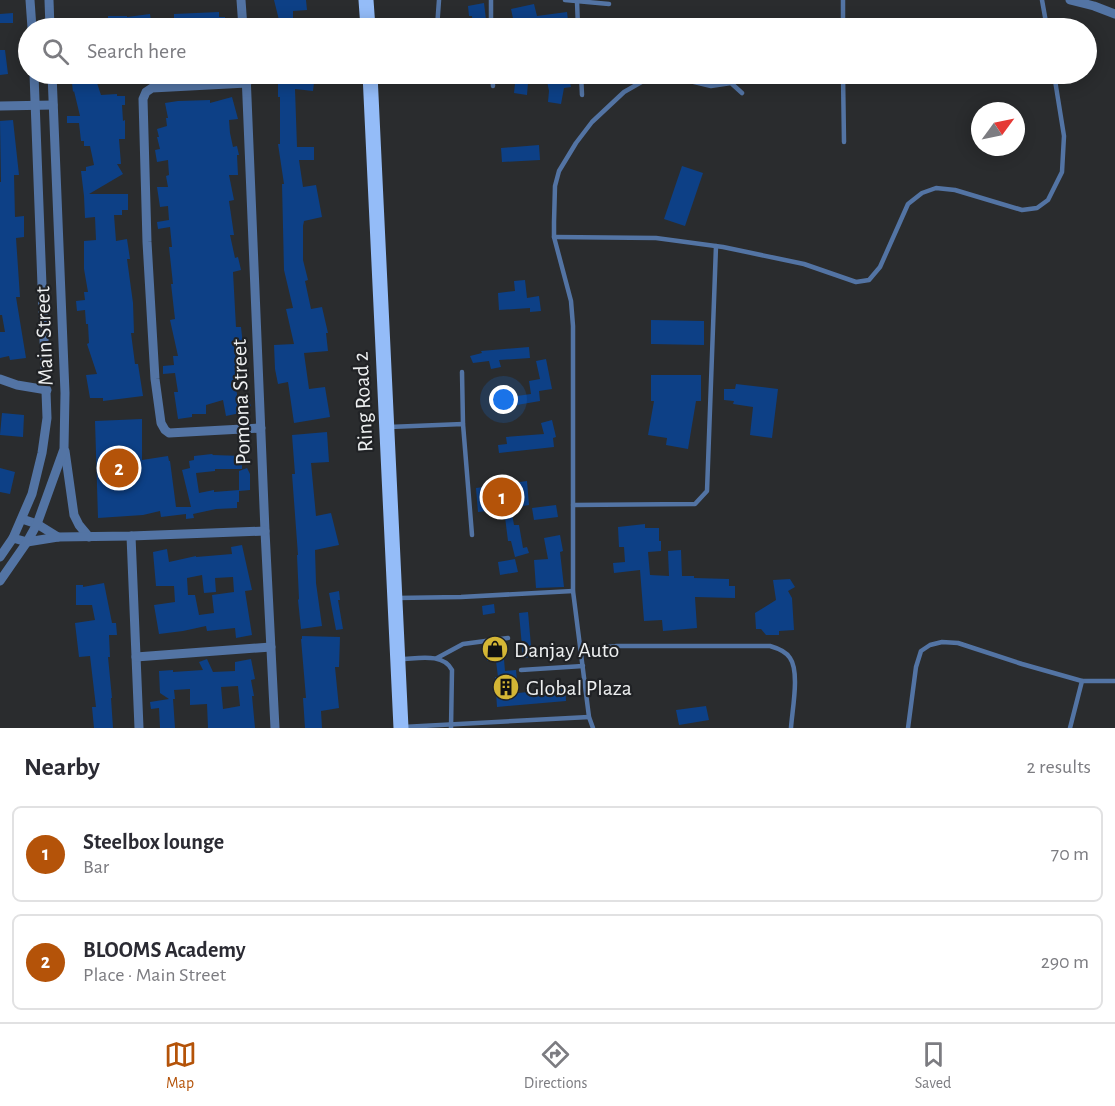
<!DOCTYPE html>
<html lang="en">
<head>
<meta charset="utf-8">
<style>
  :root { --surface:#fff; --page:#f7f7f7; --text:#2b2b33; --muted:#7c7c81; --line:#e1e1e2; --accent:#b45309 }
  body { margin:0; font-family:"Alegreya Sans",sans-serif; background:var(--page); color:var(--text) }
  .compass { position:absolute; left:971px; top:102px; width:54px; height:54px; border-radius:50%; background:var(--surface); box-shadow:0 3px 15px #0003; rotate:57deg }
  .you { position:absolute; left:504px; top:400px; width:21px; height:21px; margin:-15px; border:4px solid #fff; border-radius:50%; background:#1a73e8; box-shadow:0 0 0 9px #1a73e833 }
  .badge { display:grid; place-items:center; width:39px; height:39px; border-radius:50%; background:var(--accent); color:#fff; font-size:20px; font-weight:700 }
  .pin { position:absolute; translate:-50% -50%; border:3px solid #fff; box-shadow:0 2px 6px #0006 }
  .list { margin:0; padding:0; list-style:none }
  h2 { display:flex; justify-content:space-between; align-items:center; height:78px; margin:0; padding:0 24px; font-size:26px }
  h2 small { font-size:20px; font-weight:400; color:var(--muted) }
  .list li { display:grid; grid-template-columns:39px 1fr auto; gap:18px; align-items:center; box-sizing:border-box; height:96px; margin:0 12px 12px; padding:0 12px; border:2px solid var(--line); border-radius:9px }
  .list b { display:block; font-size:22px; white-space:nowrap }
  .list p { margin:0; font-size:20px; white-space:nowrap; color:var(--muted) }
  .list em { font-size:20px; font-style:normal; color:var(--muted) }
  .icon { flex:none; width:33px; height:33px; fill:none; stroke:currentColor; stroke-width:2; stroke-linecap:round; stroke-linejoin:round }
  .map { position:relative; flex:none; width:1115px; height:728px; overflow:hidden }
  .search { position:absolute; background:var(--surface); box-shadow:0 3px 15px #0003; left:18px; right:18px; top:18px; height:66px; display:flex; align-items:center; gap:15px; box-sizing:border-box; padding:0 21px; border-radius:33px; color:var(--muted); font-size:22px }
  .sheet { height:294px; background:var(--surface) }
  nav { display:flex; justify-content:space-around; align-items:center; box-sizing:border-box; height:84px; border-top:2px solid var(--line); background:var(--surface); font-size:16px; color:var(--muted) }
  nav a { display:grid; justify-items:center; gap:3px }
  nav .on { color:var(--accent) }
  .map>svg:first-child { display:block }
</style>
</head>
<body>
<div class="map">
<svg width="1115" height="728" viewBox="0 0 1115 728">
  <rect width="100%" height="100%" fill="#2a2c2e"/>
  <g fill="#0d4086" fill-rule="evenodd">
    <path d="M274,0H306L307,10L293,11V28H281Z"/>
    <path d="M484,3L487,28H473L472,16H469L468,6Z"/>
    <path d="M534,4L537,16L567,12L569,28H545L544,22L515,28L511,9Z"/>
    <path d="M219,12V17H225V28H177V27H174V14Z"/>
    <path d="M13,13V23H0V14Z"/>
    <path d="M150,14L151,20L161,19L162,26L155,28H106V21H108V16H127V17Z"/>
    <path d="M91,20L92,28H75L74,21Z"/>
    <path d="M0,50H5L8,74L0,75Z"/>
    <path d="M71,74H94L101,95L117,94V96H125V105H122L123,121L125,120V139H119L121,164H117L123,174L89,194H128V210H122V215H114L116,241L127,239L130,259H127L133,303L134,333H131L135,364H138L143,396L103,401V398H90L86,375L97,374L87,344L89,343L88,324H86L85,310L77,311L76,301L85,300L84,292H88L84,269V241L96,240L95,217L85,218L84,196L81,171H86V167L94,165L90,146H84V141H81L79,123H67V116H80L74,91L73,92Z"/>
    <path d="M278,74H315L313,91L295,89L297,147H314V160H299L303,187L316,185L322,217L304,221L303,226V260L308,280L305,281L311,309L322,307L328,333H326L328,351L304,353L309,389L325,387L330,417L294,423L288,382L278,384L275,369L274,345L294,344L286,309L293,308L284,270L282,184H284L278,144H280V97H278Z"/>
    <path d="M473,74H488V80L475,83Z"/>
    <path d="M516,74H568L571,87L564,88L561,104L548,102L549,91L547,81L528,83L527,95L514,93Z"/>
    <path d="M232,97L238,119L229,120L230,133L233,147L237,146L239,155H237L238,175H229L234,200L229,201L234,235H230L235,258L238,257L241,270L233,272L235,309L236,327H241L243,345H234L239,381H235L238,401L247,397L251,406L239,411L240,413L226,416L223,400L206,405V414H192V417L178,419L174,392H178L175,373L163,374V366L174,365L173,356H178L170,320L175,319L171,284H173L169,247H172L170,227L158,229L157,222L169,220L168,206L160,207L157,187H168L166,176L169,175L168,160L157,162L155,150L160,149L157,137H159L157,129L167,126L166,118H168L165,103L178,101L210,100V103Z"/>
    <path d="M13,120L19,175H14L15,217L24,216V237L16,238L20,297H16L26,358L10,360L9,356L0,358V332H5L2,315H0V182H1L0,121Z"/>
    <path d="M539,145L540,160L502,162L501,148Z"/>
    <path d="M682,166L703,173L685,226L664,219Z"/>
    <path d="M525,280L527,298L539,296L541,311L530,312V308L499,310L498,293L515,291L514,281Z"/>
    <path d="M651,320L704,321V345L651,344Z"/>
    <path d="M529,347L530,358L499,360L501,367L491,369L489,361L473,363L470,356L482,353L481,351Z"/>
    <path d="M546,359L552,389L539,391L540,401L511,406L510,397L531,394L529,381L540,379L536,361Z"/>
    <path d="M651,375H701V401H696L688,449L666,445L667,438L648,435L654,401H651Z"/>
    <path d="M736,384L778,389L772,438L750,435L753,407L733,404L734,401L724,400V389H735Z"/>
    <path d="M2,413L24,415L23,437L0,435Z"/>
    <path d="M142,419V460L168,456L169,461H170L176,507H191L182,470L190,468L189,461L194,460V456L212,454L213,455L242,456V469H215V471L196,473L199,493L214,490V492L239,490V502H237V508L216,509L193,514L194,518L186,519V514L161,517L160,511L143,515L98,518L95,421Z"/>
    <path d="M552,420L556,437L553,438L554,447L499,453L498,445L507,444L506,437L544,434L541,423Z"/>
    <path d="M327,432L329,462L311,463L316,516L331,513L339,545L315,550L316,583L322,626L301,629L298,600L299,599L297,555H298L292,474H295L292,435Z"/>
    <path d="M0,468L15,472L10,494L0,492Z"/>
    <path d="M247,468L250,474V490L239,491V471Z"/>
    <path d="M527,481L529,505L511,508L514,525H519L523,548L527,547L529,553L515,557L511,541H508L504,509L478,512L476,488Z"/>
    <path d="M556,505L558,517L534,520L532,508Z"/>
    <path d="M645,524V528H659V541H661V551L648,552L650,575L669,576L668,551L681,550L682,576H694V578L729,579V586H735V598L695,597L697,628L663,631L662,620L644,621L640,570L614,573L613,563L625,562L624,547H619L618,527Z"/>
    <path d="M560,535L563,551L560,552L564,587L536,588L534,560L548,559L544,538Z"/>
    <path d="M242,545L252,590L245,591L252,635L236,638L235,628L207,631L206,626L183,631L159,634L154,605L175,602L174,586H156L153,552L167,549L169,562L196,556V557L232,554L231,547ZM202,575L204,593L216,592L215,578L233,577L234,592L212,595L214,613L199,615L195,595H188L187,578Z"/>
    <path d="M515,559L518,572L500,575L498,562Z"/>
    <path d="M790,579L795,587L788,591L792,598L794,630L779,631V635H766L761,629H756L755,613L776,600L773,580Z"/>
    <path d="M104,583L112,623H116L117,635H109L110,657H108L112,698H111L113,728H94L92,707H96L90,656L79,657L75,623L95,620L92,605H76V585H83V587Z"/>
    <path d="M339,591L340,600H338L343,629L336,630L329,593Z"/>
    <path d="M494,604L495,613L483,615L482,606Z"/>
    <path d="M528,612L532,657L523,658L519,613Z"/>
    <path d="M302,636L340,637L339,667H335L339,708L321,711L322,728H305L303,698H306L301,639H302Z"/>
    <path d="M486,648H503L505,671L516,670L518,693L556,689L555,684H565L566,701L497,707L495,677H498L496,661H487Z"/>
    <path d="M207,659L213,672L235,671V662L251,659L255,679L251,680L254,696H252L255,728H208L207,704L190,705V689L174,690L175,699H173L175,728H160L159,708L151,709L150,702L169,699L160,693L159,671L173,670V672L203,670L199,662ZM238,686L240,706L223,709L221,687Z"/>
    <path d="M706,706L709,720L679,725L676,710Z"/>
  </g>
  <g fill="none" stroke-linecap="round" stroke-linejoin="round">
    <g stroke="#5374a4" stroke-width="4.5">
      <path d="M491,0V28"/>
      <path d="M565,0L609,4"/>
      <path d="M843,0V28"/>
      <path d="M1042,0L1047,28"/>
      <path d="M577,1L578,28"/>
      <path d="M437,28L439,0"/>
      <path d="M492,74L493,86"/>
      <path d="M581,74L582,95"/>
      <path d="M843,74L844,142"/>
      <path d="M554,237L656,238L723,247L804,264L856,282L869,280L880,267L908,204L922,193L936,188L955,190L1022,210L1037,208L1048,200L1062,172L1064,136L1054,74"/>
      <path d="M462,372L463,424"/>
      <path d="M389,427L463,424L472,535"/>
      <path d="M573,505L695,504L707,491L716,246"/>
      <path d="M396,598L461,597L573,591"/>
      <path d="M581,650L617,646H770C777,648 786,651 790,658C800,672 792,711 791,728"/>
      <path d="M437,658L463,644L508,638"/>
      <path d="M400,659C416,659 443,652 452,670L451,728"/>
      <path d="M521,670L583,666"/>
      <path d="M1082,681H1115"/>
      <path d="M403,727L589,717"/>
      <path d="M593,728L589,717L573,591V326L571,301L554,237V222L555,186L559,171L576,143L592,122L624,92L645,80L690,81L711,86L731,83L742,93"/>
      <path d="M908,728L916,667L921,651L930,645L942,642L958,643L1022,664L1082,681L1070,728"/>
    </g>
    <g stroke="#5374a4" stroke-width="9">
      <path d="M30,0L32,28"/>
      <path d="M49,0L50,28"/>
      <path d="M241,0L243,28"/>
      <path d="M1070,0L1094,6L1115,14"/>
      <path d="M246,74L265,531L275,728"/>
      <path d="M247,83L152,88L146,92L143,99L147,242L155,379L161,423L165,430L169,433L261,428"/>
      <path d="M0,106L53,105"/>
      <path d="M0,379L17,385L47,390"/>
      <path d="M65,451L74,515L79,525L89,537"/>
      <path d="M22,519L37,524L58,537"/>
      <path d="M131,536L139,728"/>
      <path d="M13,538L27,542L58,537L131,536L265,531"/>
      <path d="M0,557L13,538L32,494L42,453L47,418L34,74"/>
      <path d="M0,581L27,542L37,524L64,449L65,393L52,74"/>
      <path d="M136,657L271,647"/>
    </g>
    <g stroke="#94bcf8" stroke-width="15">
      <path d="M366,0L368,28"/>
      <path d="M370,74L401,728"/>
    </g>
  </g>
  <defs>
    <symbol id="shop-disc" viewBox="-11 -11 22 22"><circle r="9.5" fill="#d4b635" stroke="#202225"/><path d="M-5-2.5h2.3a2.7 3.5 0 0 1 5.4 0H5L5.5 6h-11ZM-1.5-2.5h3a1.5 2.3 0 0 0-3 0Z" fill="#111"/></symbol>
    <symbol id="building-disc" viewBox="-11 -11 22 22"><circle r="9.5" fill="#d4b635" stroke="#202225"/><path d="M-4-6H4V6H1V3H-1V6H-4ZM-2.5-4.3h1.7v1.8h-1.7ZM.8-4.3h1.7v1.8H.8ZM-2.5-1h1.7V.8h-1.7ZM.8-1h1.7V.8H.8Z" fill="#111"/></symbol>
  </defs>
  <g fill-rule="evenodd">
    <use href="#shop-disc" x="480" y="634" width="30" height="30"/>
    <use href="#building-disc" x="491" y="672" width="30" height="30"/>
  </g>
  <g text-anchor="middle" stroke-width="4.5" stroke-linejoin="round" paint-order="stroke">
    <g font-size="22" fill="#eef0f1" stroke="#202225">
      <text transform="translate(43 336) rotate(-92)" y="8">Main Street</text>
      <text transform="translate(240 402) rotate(-92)" y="8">Pomona Street</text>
      <text transform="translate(362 402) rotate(-93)" y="8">Ring Road 2</text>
    </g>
    <g font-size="22" fill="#eef0f1" stroke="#202225" text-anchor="start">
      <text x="514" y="657">Danjay Auto</text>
      <text x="526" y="695">Global Plaza</text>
    </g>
  </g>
</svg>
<svg class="compass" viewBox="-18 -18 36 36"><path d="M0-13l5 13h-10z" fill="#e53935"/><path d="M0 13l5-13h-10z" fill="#7c7c81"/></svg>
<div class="you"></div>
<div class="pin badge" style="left:502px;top:497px">1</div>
<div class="pin badge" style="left:119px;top:468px">2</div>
<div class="search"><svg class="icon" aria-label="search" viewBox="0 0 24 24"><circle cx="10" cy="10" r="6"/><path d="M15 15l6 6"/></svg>Search here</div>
</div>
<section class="sheet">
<h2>Nearby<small>2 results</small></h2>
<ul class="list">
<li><span class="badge">1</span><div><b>Steelbox lounge</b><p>Bar</p></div><em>70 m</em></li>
<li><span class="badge">2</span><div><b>BLOOMS Academy</b><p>Place · Main Street</p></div><em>290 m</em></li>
</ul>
</section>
<nav>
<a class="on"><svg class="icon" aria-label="map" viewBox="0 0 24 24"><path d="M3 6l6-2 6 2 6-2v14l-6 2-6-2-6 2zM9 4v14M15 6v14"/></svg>Map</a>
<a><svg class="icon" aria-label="directions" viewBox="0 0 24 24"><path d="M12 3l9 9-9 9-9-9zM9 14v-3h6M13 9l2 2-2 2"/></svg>Directions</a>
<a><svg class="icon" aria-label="saved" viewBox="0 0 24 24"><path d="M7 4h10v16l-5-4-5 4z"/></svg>Saved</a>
</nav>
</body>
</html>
